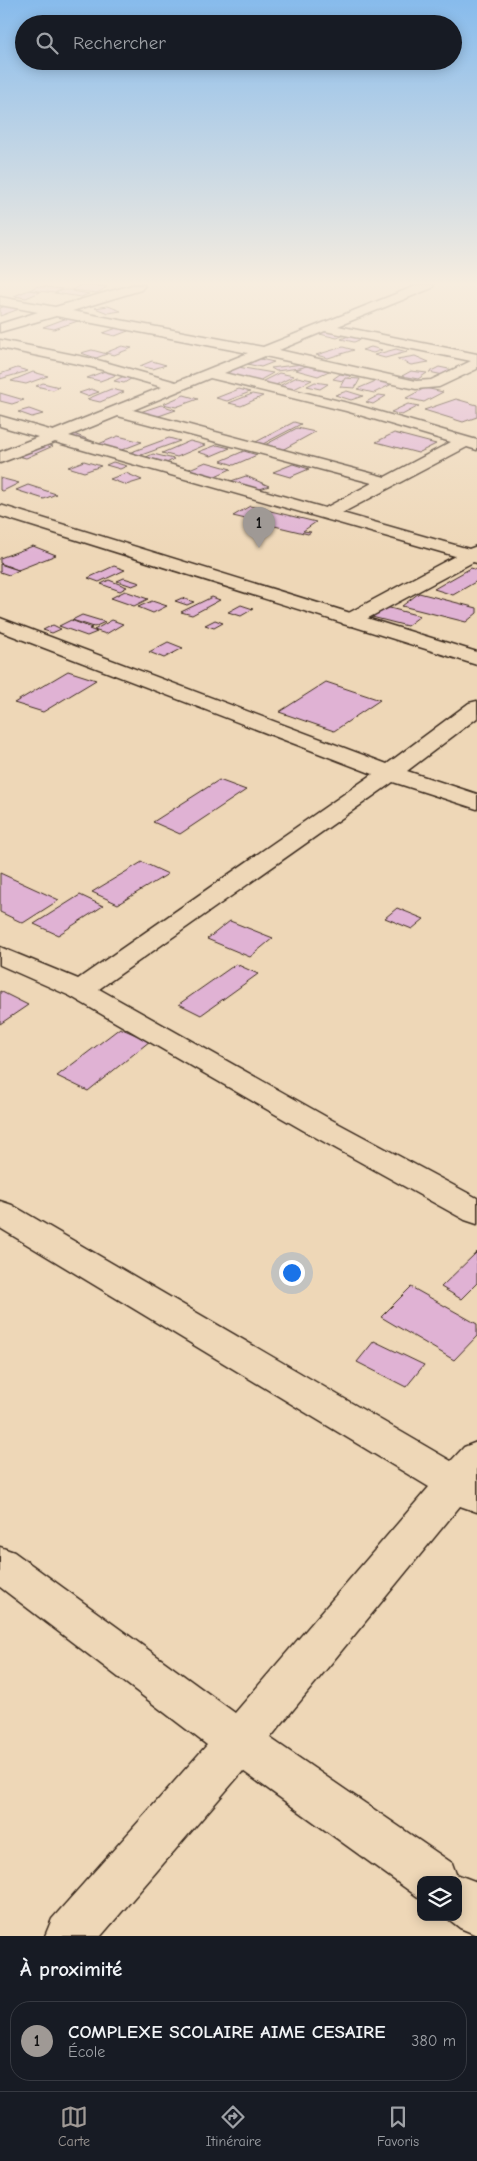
<!DOCTYPE html>
<html lang="fr">
<head>
<meta charset="utf-8">
<style>
  :root { --surface:#171b24; --page:#20242c; --text:#f1f3f6; --muted:#9ea1a6; --line:#363941; --accent:#9f9995 }
  body { margin:0; font-family:"Comic Neue",sans-serif; background:var(--page); color:var(--text) }
  .controls { position:absolute; right:15px; bottom:15px; display:grid; overflow:hidden; border-radius:10px; box-shadow:0 2px 12px #0003 }
  .controls button { width:45px; height:45px; display:grid; place-items:center; padding:0; border:0; border-bottom:1px solid var(--line); background:var(--surface); color:var(--text); font:25px sans-serif }
  .you { position:absolute; left:291px; top:1272px; width:18px; height:18px; margin:-12px; border:4px solid #fff; border-radius:50%; background:#1a73e8; box-shadow:0 0 0 8px #1a73e833 }
  .badge { display:grid; place-items:center; width:32px; height:32px; border-radius:50%; background:var(--accent); color:#111; font-size:16px; font-weight:700 }
  .pin { position:absolute; translate:-50% -41px; filter:drop-shadow(0 1px 2px #0008) }
  .pin::after { content:''; position:absolute; top:26px; width:18px; height:15px; background:inherit; clip-path:polygon(0 0,100% 0,50% 100%) }
  .list { margin:0; padding:0; list-style:none }
  h2 { display:flex; justify-content:space-between; align-items:center; height:65px; margin:0; padding:0 20px; font-size:21px }
  h2 small { font-size:16px; font-weight:400; color:var(--muted) }
  .list li { display:grid; grid-template-columns:32px 1fr auto; gap:15px; align-items:center; box-sizing:border-box; height:80px; margin:0 10px 10px; padding:0 10px; border:1px solid var(--line); border-radius:20px }
  .list b { display:block; font-size:19px; white-space:nowrap }
  .list p { margin:0; font-size:16px; white-space:nowrap; color:var(--muted) }
  .list em { font-size:16px; font-style:normal; color:var(--muted) }
  .icon { flex:none; width:28px; height:28px; fill:none; stroke:currentColor; stroke-width:2; stroke-linecap:round; stroke-linejoin:round }
  .map { position:relative; flex:none; width:477px; height:1936px; overflow:hidden }
  .search { position:absolute; background:var(--surface); box-shadow:0 2px 12px #0003; left:15px; right:15px; top:15px; height:55px; display:flex; align-items:center; gap:12px; box-sizing:border-box; padding:0 18px; border-radius:28px; color:var(--muted); font-size:19px }
  .sheet { height:155px; background:var(--surface) }
  nav { display:flex; justify-content:space-around; align-items:center; box-sizing:border-box; height:70px; border-top:1px solid var(--line); background:var(--surface); font-size:14px; color:var(--muted) }
  nav a { display:grid; justify-items:center; gap:2px }
  nav .on { color:var(--accent) }
  .map>svg:first-child { display:block }
</style>
</head>
<body>
<div class="map">
<svg width="477" height="1936" viewBox="0 0 477 1936">
  <rect width="100%" height="100%" fill="#eed7b7"/>
  <filter id="ink" filterUnits="userSpaceOnUse"><feTurbulence type="fractalNoise" baseFrequency=".02" numOctaves="2"/><feDisplacementMap in="SourceGraphic" scale="10" xChannelSelector="R" yChannelSelector="G"/><feConvolveMatrix kernelMatrix="1 2 1 2 8 2 1 2 1" color-interpolation-filters="sRGB"/></filter>
  <g filter="url(#ink)">
    <g fill="#e0b2d4" stroke="#3b2a1e">
      <path d="M81,285H86L107,287L97,293L72,290Z"/>
      <path d="M37,286L62,289L55,293L30,290Z"/>
      <path d="M29,290L40,292L26,298L14,296Z"/>
      <path d="M63,290H74L72,291L89,294L81,297L55,293Z"/>
      <path d="M8,305L22,308L0,316V308Z"/>
      <path d="M108,306L121,311L108,313L95,308Z"/>
      <path d="M67,318L78,321L54,329L43,327Z"/>
      <path d="M117,328L128,331L115,336L103,333Z"/>
      <path d="M320,328L347,334L337,338L311,332Z"/>
      <path d="M351,335L364,338L354,342L341,339Z"/>
      <path d="M122,346L132,348L114,355L105,353Z"/>
      <path d="M343,347L354,350L328,358L316,355Z"/>
      <path d="M371,347L382,350L373,353L362,350Z"/>
      <path d="M396,349L407,352L385,358L374,355Z"/>
      <path d="M92,350L107,354L96,358L81,353Z"/>
      <path d="M415,356L429,362L411,365L397,359Z"/>
      <path d="M260,359L274,362L261,367L247,364Z"/>
      <path d="M152,361L166,365L153,369L140,366Z"/>
      <path d="M310,363L315,366L276,371L271,368Z"/>
      <path d="M226,365L273,373L255,383L207,375Z"/>
      <path d="M306,366L329,371L318,376L296,370Z"/>
      <path d="M439,367L463,372L453,377L429,372Z"/>
      <path d="M17,368L28,371L0,379V374Z"/>
      <path d="M105,371L119,374L100,381L87,378Z"/>
      <path d="M411,371L427,373L418,379L402,376Z"/>
      <path d="M33,372L48,376L26,384L11,381Z"/>
      <path d="M279,373L294,376L276,385L261,382Z"/>
      <path d="M340,374L351,376L343,381L333,379Z"/>
      <path d="M126,375L136,376L124,383L114,381Z"/>
      <path d="M297,377L312,380L290,391L275,388Z"/>
      <path d="M345,378L360,379L355,388L340,387Z"/>
      <path d="M378,380L394,383L374,393L357,389Z"/>
      <path d="M315,382L328,384L320,389L307,386Z"/>
      <path d="M43,383L59,387L53,390L36,386Z"/>
      <path d="M425,388L443,392L424,402L406,398Z"/>
      <path d="M91,389L99,392L87,396L79,393Z"/>
      <path d="M111,389L124,392L100,402L87,399Z"/>
      <path d="M239,389L250,392L227,401L216,398Z"/>
      <path d="M347,391L363,396L351,400L335,395Z"/>
      <path d="M0,393L24,400L12,404L0,401Z"/>
      <path d="M252,394L263,396L241,406L229,403Z"/>
      <path d="M184,395L198,399L176,407L163,404Z"/>
      <path d="M379,395L386,396L373,404L366,402Z"/>
      <path d="M456,399L477,405V417L463,422L424,410Z"/>
      <path d="M408,404L419,406L402,415L391,412Z"/>
      <path d="M161,405L176,410L153,418L137,413Z"/>
      <path d="M29,409L43,414L32,417L18,412Z"/>
      <path d="M294,422L301,424L261,445L254,443Z"/>
      <path d="M297,428L315,432L282,450L263,446Z"/>
      <path d="M71,433L95,442L84,445L60,436Z"/>
      <path d="M394,433L436,444L418,453L376,442Z"/>
      <path d="M118,436L142,442L119,451L96,445Z"/>
      <path d="M169,438L180,441L136,457L126,454Z"/>
      <path d="M190,441L205,445L177,457L162,453Z"/>
      <path d="M42,443L53,446L26,458L14,455Z"/>
      <path d="M217,445L230,448L211,456L198,452Z"/>
      <path d="M244,451L257,455L234,465L221,461Z"/>
      <path d="M153,454L174,459L163,465L142,459Z"/>
      <path d="M84,461L101,466L84,472L68,467Z"/>
      <path d="M113,462L127,466L120,469L106,465Z"/>
      <path d="M206,462L231,469L213,477L187,470Z"/>
      <path d="M293,464L309,469L290,477L273,472Z"/>
      <path d="M126,473L142,480L126,485L110,479Z"/>
      <path d="M246,476L269,486L248,493L225,483Z"/>
      <path d="M0,478L19,483L3,491L0,490Z"/>
      <path d="M28,485L56,494L44,499L16,490Z"/>
      <path d="M250,506L316,522L303,531L311,532L308,534L233,516Z"/>
      <path d="M33,546L56,555L18,570L0,563V558Z"/>
      <path d="M0,564L18,570H19L9,575L0,572Z"/>
      <path d="M114,566L125,570L99,582L88,578Z"/>
      <path d="M471,568L477,570V581L453,595L434,589Z"/>
      <path d="M124,578L140,583L132,586L117,581Z"/>
      <path d="M109,580L127,587L120,591L101,584Z"/>
      <path d="M125,591L148,599L134,606L111,598Z"/>
      <path d="M419,593L477,608V613L466,622L402,606Z"/>
      <path d="M212,597L220,600L192,615L181,612Z"/>
      <path d="M182,598L194,602L187,605L175,601Z"/>
      <path d="M152,601L167,606L153,613L138,607Z"/>
      <path d="M241,605L253,609L241,616L228,612Z"/>
      <path d="M386,607L420,616L407,626L372,617Z"/>
      <path d="M82,615L105,622L94,627L72,620Z"/>
      <path d="M71,620L92,628L89,629L97,632L87,636L59,626Z"/>
      <path d="M112,620L123,624L106,634L94,630Z"/>
      <path d="M215,620L223,623L214,628L205,625Z"/>
      <path d="M53,625L61,629L52,633L43,630Z"/>
      <path d="M168,642L183,648L164,658L149,652Z"/>
      <path d="M68,671L96,680L43,712L14,703Z"/>
      <path d="M326,682L380,700L334,731L279,712Z"/>
      <path d="M219,780L246,790L180,834L153,822Z"/>
      <path d="M142,862L168,874L118,904L92,892Z"/>
      <path d="M0,873L59,900L23,923L0,912Z"/>
      <path d="M80,895L103,906L58,935L34,924Z"/>
      <path d="M397,908L424,919L412,929L385,918Z"/>
      <path d="M230,921L273,938L250,957L207,939Z"/>
      <path d="M236,964L258,974L201,1015L179,1004Z"/>
      <path d="M0,991L28,1005L0,1024Z"/>
      <path d="M120,1028L150,1041L88,1091L57,1076Z"/>
      <path d="M477,1252V1283L461,1299L441,1287Z"/>
      <path d="M411,1287L477,1324V1336L454,1360L381,1317Z"/>
      <path d="M374,1341L424,1365L406,1387L357,1362Z"/>
    </g>
    <g fill="none" stroke-linecap="round" stroke-linejoin="round">
      <defs>
        <g id="minor">
          <path d="M132,285H145L141,290L72,311L263,347L418,285H434L432,288L338,326L477,354V369L439,387L416,389L265,356L224,373L356,405L477,440V450L467,447L342,513L469,549L477,546V563L473,562L357,624L350,626L343,624L340,620L343,616L455,556L55,442L0,463V452L38,437L0,426V416L53,431L162,387L92,367L0,348V340L94,359L176,382L248,353L56,316L0,332V324L38,312L0,305V297L55,307ZM325,331L471,361L431,380L416,381L279,350ZM210,378L346,411L451,442L385,477L133,410ZM118,416L372,483L325,508L69,436Z"/>
          <path d="M0,618L387,764L469,703L477,701V718L407,771L477,794V809L393,782L99,989L330,1119L477,1198V1224L465,1220L308,1133L70,996L0,965V947L78,979L373,774L0,631Z"/>
          <path d="M0,1201L12,1205L451,1461L464,1447L477,1442V1512L460,1506L270,1738L452,1863L456,1874L477,1882V1935L460,1928L446,1917H458V1880H421V1898L418,1897L243,1771L101,1936H45L52,1919L207,1745L0,1587V1547L14,1552L235,1713L429,1487L0,1228Z"/>
        </g>
        <path id="secondary" d="M0,505L477,652V665L0,516Z"/>
      </defs>
      <use href="#minor" stroke="#3b2a1e" stroke-width="3"/>
      <use href="#secondary" stroke="#3b2a1e" stroke-width="3"/>
      <use href="#minor" fill="#eed7b7" fill-rule="evenodd"/>
      <use href="#secondary" fill="#eed7b7" fill-rule="evenodd"/>
    </g>
  </g>
  <linearGradient id="sky" x2="0" y2="1"><stop stop-color="#87bbec"/><stop offset="0.51" stop-color="#f7eddf"/><stop offset="1" stop-color="#f7eddf" stop-opacity="0"/></linearGradient>
  <rect width="477" height="556" fill="url(#sky)"/>
</svg>
<div class="controls">
<button><svg class="icon" aria-label="layers" viewBox="0 0 24 24"><path d="M12 4l9 5-9 5-9-5zM3 14l9 5 9-5"/></svg></button>
</div>
<div class="you"></div>
<div class="pin badge" style="left:259px;top:548px">1</div>
<div class="search"><svg class="icon" aria-label="search" viewBox="0 0 24 24"><circle cx="10" cy="10" r="6"/><path d="M15 15l6 6"/></svg>Rechercher</div>
</div>
<section class="sheet">
<h2>À proximité<small></small></h2>
<ul class="list">
<li><span class="badge">1</span><div><b>COMPLEXE SCOLAIRE AIME CESAIRE</b><p>École</p></div><em>380 m</em></li>
</ul>
</section>
<nav>
<a class="on"><svg class="icon" aria-label="map" viewBox="0 0 24 24"><path d="M3 6l6-2 6 2 6-2v14l-6 2-6-2-6 2zM9 4v14M15 6v14"/></svg>Carte</a>
<a><svg class="icon" aria-label="directions" viewBox="0 0 24 24"><path d="M12 3l9 9-9 9-9-9zM9 14v-3h6M13 9l2 2-2 2"/></svg>Itinéraire</a>
<a><svg class="icon" aria-label="saved" viewBox="0 0 24 24"><path d="M7 4h10v16l-5-4-5 4z"/></svg>Favoris</a>
</nav>
</body>
</html>
